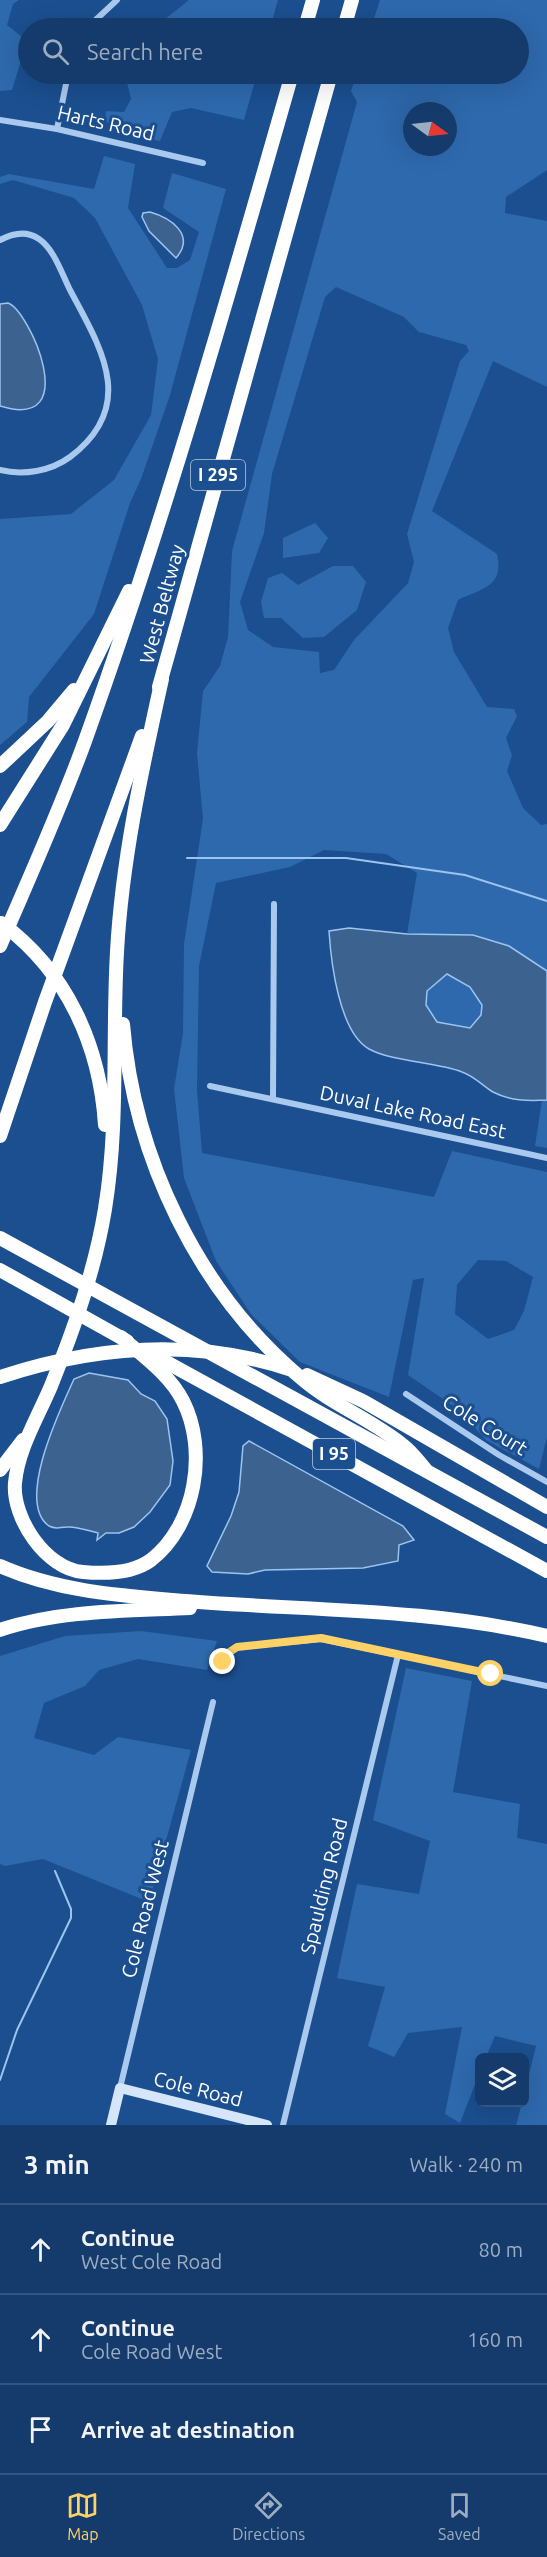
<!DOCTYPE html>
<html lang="en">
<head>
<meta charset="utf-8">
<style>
  :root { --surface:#143b6b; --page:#214673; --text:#f1f3f6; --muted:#9dadc1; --line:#33557e; --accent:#ffd166 }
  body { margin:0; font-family:Ubuntu,sans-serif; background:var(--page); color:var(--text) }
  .controls { position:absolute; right:18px; bottom:18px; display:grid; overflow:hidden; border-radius:9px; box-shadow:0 6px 24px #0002 }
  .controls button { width:54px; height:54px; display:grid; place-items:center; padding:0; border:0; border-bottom:2px solid var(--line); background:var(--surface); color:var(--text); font:30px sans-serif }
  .compass { position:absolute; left:403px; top:102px; width:54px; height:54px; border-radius:50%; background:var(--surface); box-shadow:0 6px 24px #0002; rotate:105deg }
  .stop { position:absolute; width:18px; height:18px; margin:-14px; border:4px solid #ffd166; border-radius:50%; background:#fff }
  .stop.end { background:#ffd166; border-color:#fff; box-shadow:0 2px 6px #0008 }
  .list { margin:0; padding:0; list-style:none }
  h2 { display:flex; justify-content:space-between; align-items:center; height:78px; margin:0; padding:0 24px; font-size:26px }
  h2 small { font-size:20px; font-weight:400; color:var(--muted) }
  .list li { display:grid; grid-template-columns:39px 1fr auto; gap:18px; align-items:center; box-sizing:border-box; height:90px; padding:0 24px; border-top:2px solid var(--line) }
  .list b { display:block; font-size:22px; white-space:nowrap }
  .list p { margin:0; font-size:20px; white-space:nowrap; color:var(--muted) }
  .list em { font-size:20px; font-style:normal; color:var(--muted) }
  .icon { flex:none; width:33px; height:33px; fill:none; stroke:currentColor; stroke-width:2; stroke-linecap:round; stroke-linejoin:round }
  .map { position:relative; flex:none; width:547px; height:2125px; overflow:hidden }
  .search { position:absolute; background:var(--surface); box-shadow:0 6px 24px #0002; left:18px; right:18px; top:18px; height:66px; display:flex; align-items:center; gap:15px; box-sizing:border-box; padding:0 21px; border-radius:33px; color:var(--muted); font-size:22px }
  .sheet { height:348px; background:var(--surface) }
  nav { display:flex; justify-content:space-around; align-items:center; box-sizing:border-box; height:84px; border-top:2px solid var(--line); background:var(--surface); font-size:16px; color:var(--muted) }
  nav a { display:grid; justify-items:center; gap:3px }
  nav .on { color:var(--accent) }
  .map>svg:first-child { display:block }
</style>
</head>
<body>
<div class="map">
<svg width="547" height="2125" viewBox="0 0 547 2125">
  <rect width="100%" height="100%" fill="#1b4f8f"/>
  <g fill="#2e69ad" fill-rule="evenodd">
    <path d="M0,0H19L13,4L7,25L27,41L12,90L0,91Z"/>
    <path d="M189,0H278L270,28H154Z"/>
    <path d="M380,0H547V170L506,197L505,213L547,221V387L493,361L432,511L497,554C504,586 484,588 458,600L448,628L454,652L487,707L514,709L517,716L506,738L512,755L507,771L523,808L541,825L547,824V971L509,946L474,935L407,934L417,873L386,854L324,850L290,867L216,883L199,966L197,1090L202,1153L434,1197L452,1151L547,1172V1437L539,1469L486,1440L459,1410L408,1375L424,1278L413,1280L389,1397L300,1362L251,1314L216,1261L184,1178L174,1089L183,1033L184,944L203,819L197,753L203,691L220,666L228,637L232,551L357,102L351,91L357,74H518V28H371ZM412,111H448V147H412ZM336,287L404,317L419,332L466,345L469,351L460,361L407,534L414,562L408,583L354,640L334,670L320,673L319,652L273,647L248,630L240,602L264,533L272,474L325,297ZM478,1260L506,1261L533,1277L524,1311L514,1330L488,1339L455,1314L457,1285Z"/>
    <path d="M125,74H257L244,120L191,108L172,112L160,141L123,135L122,126L105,122L106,111L124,112L131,99Z"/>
    <path d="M104,156L135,164L128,208L167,268H177L190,260L199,232L163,208L172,173L226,189L170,395L141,479L130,503L94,614L29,697L27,722L0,745V519L71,514L114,480L151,415L158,359L142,305L95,218L74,198L13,180L0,184V177L9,174L94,189Z"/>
    <path d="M315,523L328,538L319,553L283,558V538Z"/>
    <path d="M333,566H353L366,582L357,610L324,637L303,638L281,618H264L261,602L268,578L282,573L298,585Z"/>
    <path d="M447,974L470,987L482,1005L481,1015L470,1028L437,1022L426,1005L427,991Z"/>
    <path d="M542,1100H547V1148L535,1146Z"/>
    <path d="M141,1631L217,1641L207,1670L138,1659L99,1670L85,1686L44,1703L34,1738L94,1755L118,1737L191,1750L149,1902L43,1859L5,1866L0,1864V1656L65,1636Z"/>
    <path d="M406,1668L472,1681L453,1792L520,1804L517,1838L547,1844V2125H516L522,2103L524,2102L525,2091L536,2046L495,2036L486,2057L480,2058L479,2074L460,2123L445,2114L462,2027L408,2033L394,2057L368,2046L385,1987L337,1978L357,1884L419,1894L430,1841L373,1820Z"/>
  </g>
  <g fill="#3c6290" stroke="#9cc4f0" stroke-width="1.5" fill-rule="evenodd">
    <path d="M150,212C171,218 196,235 176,258L149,231L142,217L143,213Z"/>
    <path d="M8,303C29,310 84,432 0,406V304Z"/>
    <path d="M349,928L407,934L473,935L509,946L547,971V1100C528,1101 510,1101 493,1092C483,1086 474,1076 462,1072C436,1062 393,1062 369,1049C339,1032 331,962 329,931ZM447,974L470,987L482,1005L481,1015L470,1028L437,1022L426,1005L427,991Z"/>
    <path d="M89,1373L128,1380L141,1394L155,1401L167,1419L173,1461L170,1485L150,1512L134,1527L119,1533H106L97,1540L98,1533C89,1531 76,1526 67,1527C60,1527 56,1530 49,1526C15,1502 61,1408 74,1379Z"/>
    <path d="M249,1441L403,1526L414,1540L399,1545L398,1561L363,1568L265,1570L248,1574L212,1572L207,1566L231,1516L239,1492L243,1446Z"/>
  </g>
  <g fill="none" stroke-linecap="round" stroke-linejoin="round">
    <g stroke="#9cc4f0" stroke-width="2">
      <path d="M187,858H346L465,875L547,901"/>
      <path d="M0,2080L17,2030L71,1918V1909L55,1871"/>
    </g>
    <g stroke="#a9c9ee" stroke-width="6">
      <path d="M87,28L117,0"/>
      <path d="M0,120L57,129L203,163"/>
      <path d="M57,129L68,74"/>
      <path d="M0,240C13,233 26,230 39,239C54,249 62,274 70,290C101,348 138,406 70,457C51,471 23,476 0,470"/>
      <path d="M210,1086L547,1158"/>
      <path d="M273,1098L274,904"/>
      <path d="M406,1394L499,1455L547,1482"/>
      <path d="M222,1666L228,1653L237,1647L321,1639L547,1686"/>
      <path d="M120,2088L213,1702"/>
      <path d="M283,2125L398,1655"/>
    </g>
    <path stroke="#d6e6fa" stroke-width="10" d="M111,2125L120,2088L267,2125"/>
    <g stroke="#fff" stroke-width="14">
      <path d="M305,28L313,0"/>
      <path d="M344,28L352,0"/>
      <path d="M159,687L331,74"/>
      <path d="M0,766L48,721L74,690"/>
      <path d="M0,825L63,725L129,591"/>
      <path d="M1,923C67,971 100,1046 105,1125"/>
      <path d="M0,946C29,878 60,810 85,741C164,521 228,298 292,74"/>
      <path d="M123,1024C134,1157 198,1292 301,1378C332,1405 373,1420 404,1446C412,1452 419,1462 426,1470"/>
      <path d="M0,1136L45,1002L142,736"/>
      <path d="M0,1238L547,1537"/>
      <path d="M0,1270L127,1341"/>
      <path d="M121,1337C143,1356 170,1375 183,1401C208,1450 196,1525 151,1560C132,1574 105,1574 83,1572C46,1569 12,1518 15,1483C18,1449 38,1417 51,1386C74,1329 95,1270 105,1209C119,1124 112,1037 117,952C122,860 142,769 162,679"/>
      <path d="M146,1351L547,1571"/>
      <path d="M307,1375L363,1401L547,1507"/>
      <path d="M0,1377C95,1346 194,1338 289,1369"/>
      <path d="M0,1470L23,1440"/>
      <path d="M0,1566C54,1590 114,1595 173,1600C298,1611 424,1607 547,1636"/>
      <path d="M0,1630C58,1610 129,1611 190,1608"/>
    </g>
  </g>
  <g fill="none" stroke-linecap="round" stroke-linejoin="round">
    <path stroke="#ffd166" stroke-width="8" d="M223,1662L228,1653L237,1647L321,1638L491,1674"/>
  </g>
  <g text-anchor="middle" stroke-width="6" stroke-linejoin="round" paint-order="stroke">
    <g fill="#1b4f8f" stroke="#bbcadd" stroke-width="1.5">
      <rect x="191" y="460" width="54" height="30" rx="4.5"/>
      <rect x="313" y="1439" width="42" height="30" rx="4.5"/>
    </g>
    <g font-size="18" font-weight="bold" fill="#fff">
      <text x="218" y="481">I 295</text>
      <text x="334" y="1460">I 95</text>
    </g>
    <g font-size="20" fill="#fff" stroke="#1b4f8f">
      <text transform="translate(106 123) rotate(13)" y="7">Harts Road</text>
      <text transform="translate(162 604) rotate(-75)" y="7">West Beltway</text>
      <text transform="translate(413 1112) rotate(12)" y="7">Duval Lake Road East</text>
      <text transform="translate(485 1425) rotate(32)" y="7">Cole Court</text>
      <text transform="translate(324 1886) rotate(-76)" y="7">Spaulding Road</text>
      <text transform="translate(145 1909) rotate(-76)" y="7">Cole Road West</text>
      <text transform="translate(198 2089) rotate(14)" y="7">Cole Road</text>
    </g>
  </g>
</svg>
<div class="controls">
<button><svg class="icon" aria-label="layers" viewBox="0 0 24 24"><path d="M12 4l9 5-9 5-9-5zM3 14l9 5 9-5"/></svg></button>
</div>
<svg class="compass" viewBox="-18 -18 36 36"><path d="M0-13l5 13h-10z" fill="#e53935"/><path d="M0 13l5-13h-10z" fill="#9dadc1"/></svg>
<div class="stop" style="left:491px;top:1674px"></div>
<div class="stop end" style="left:223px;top:1662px"></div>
<div class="search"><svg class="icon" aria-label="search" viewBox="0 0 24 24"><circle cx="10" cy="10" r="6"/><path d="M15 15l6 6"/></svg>Search here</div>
</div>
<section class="sheet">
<h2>3 min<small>Walk · 240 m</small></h2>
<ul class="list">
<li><svg class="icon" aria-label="ahead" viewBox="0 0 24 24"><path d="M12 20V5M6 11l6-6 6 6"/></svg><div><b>Continue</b><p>West Cole Road</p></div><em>80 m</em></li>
<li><svg class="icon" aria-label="ahead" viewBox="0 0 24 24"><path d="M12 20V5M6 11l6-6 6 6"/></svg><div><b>Continue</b><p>Cole Road West</p></div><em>160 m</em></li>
<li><svg class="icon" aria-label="arrive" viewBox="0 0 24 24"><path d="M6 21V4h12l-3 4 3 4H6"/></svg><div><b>Arrive at destination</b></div></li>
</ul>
</section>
<nav>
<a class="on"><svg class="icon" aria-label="map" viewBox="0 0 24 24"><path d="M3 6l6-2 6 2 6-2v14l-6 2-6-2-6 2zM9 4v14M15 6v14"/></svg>Map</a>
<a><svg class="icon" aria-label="directions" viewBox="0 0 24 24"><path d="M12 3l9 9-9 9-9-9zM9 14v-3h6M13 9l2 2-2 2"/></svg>Directions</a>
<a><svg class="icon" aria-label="saved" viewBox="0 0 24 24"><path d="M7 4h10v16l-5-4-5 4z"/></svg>Saved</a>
</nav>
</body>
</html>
